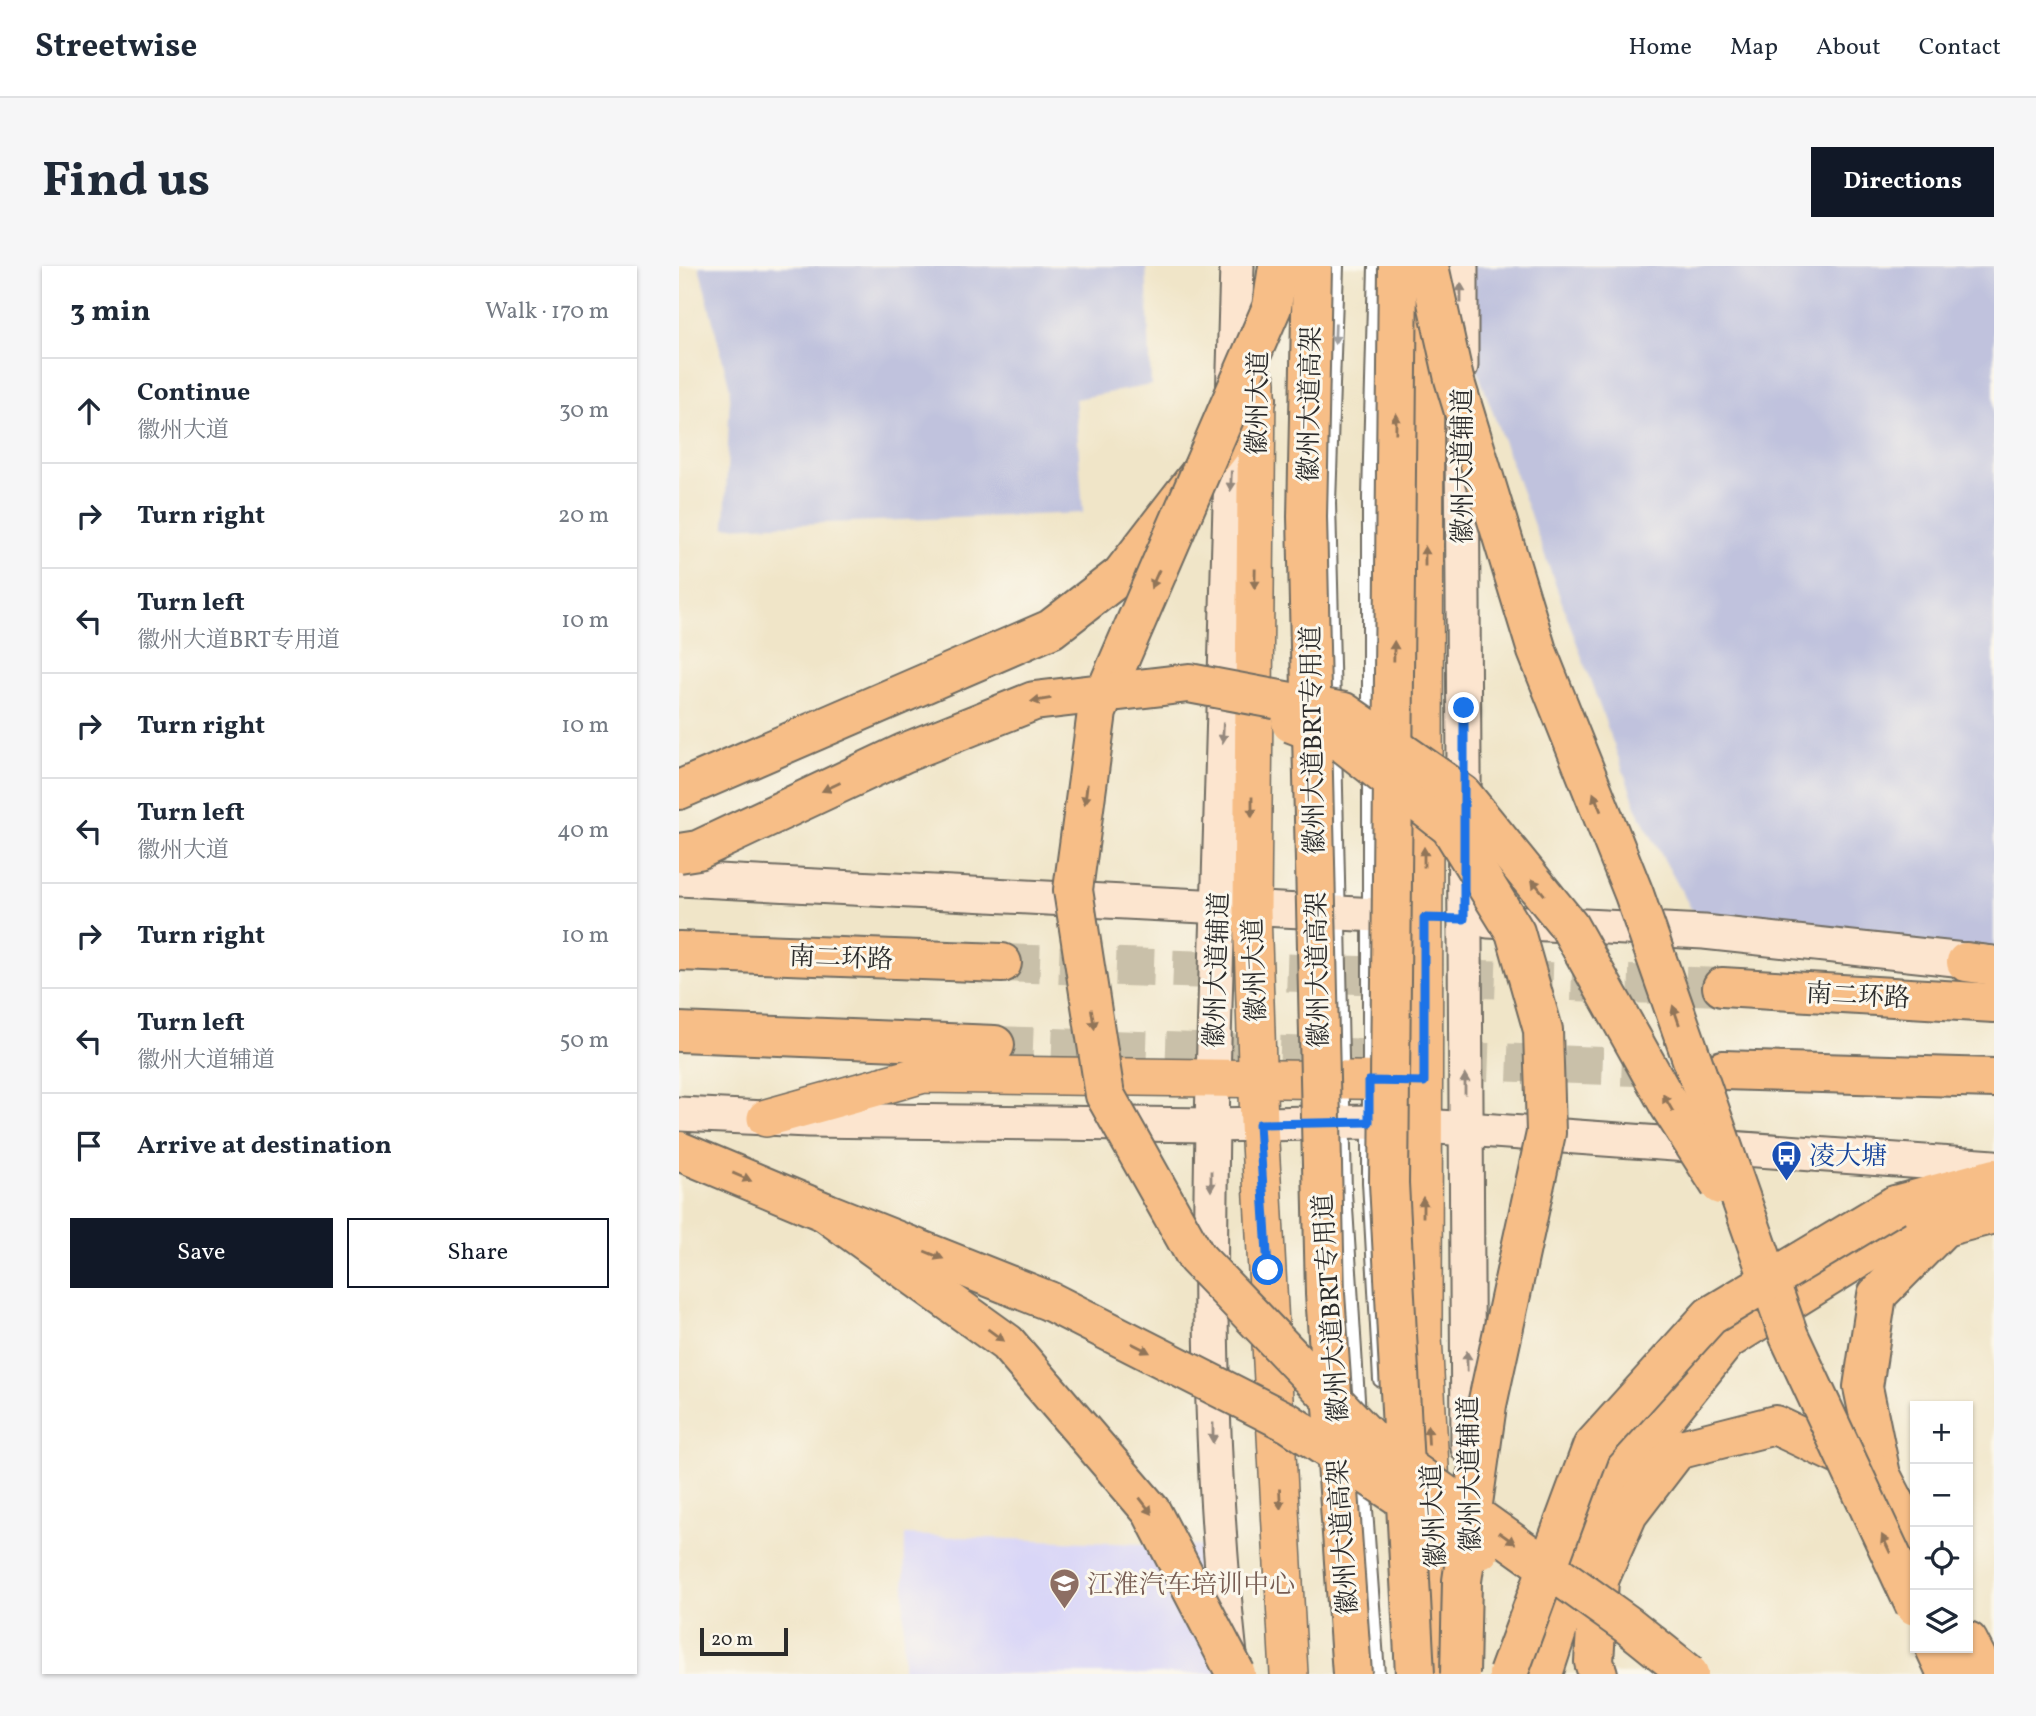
<!DOCTYPE html>
<html lang="en">
<head>
<meta charset="utf-8">
<style>
  :root { --surface:#fff; --page:#f6f6f7; --text:#1f2937; --muted:#747a83; --line:#e0e1e3; --accent:#111827 }
  body { margin:0; font-family:Vollkorn,"Noto Serif SC",serif; background:var(--page); color:var(--text) }
  .controls { position:absolute; right:21px; bottom:21px; display:grid; overflow:hidden; border-radius:0px; box-shadow:0 2px 5px #0004 }
  .controls button { width:63px; height:63px; display:grid; place-items:center; padding:0; border:0; border-bottom:2px solid var(--line); background:var(--surface); color:var(--text); font:35px sans-serif }
  .scale { position:absolute; left:21px; bottom:18px; width:88px; box-sizing:border-box; padding-left:7px; border:4px solid #2b2b2b; border-top:0; font-size:19px; line-height:24px; white-space:nowrap; color:#2b2b2b; -webkit-text-stroke:5px #fbf7ec; paint-order:stroke }
  .stop { position:absolute; width:21px; height:21px; margin:-16px; border:5px solid #1a73e8; border-radius:50%; background:#fff }
  .stop.end { background:#1a73e8; border-color:#fff; box-shadow:0 2px 7px #0008 }
  .list { margin:0; padding:0; list-style:none }
  h2 { display:flex; justify-content:space-between; align-items:center; height:91px; margin:0; padding:0 28px; font-size:30px }
  h2 small { font-size:23px; font-weight:400; color:var(--muted) }
  .list li { display:grid; grid-template-columns:46px 1fr auto; gap:21px; align-items:center; box-sizing:border-box; height:105px; padding:0 28px; border-top:2px solid var(--line) }
  .list b { display:block; font-size:26px; white-space:nowrap }
  .list p { margin:0; font-size:23px; white-space:nowrap; color:var(--muted) }
  .list em { font-size:23px; font-style:normal; color:var(--muted) }
  .actions { display:flex; gap:14px; padding:21px 28px }
  .actions a { flex:1; padding:16px 0; border:2px solid var(--accent); border-radius:0px; text-align:center; font-size:24px; color:var(--accent) }
  .actions .main { background:var(--accent); color:#fff }
  .icon { flex:none; width:38px; height:38px; fill:none; stroke:currentColor; stroke-width:2; stroke-linecap:round; stroke-linejoin:round }
  .map { position:relative; flex:none; width:1315px; height:1408px; overflow:hidden; border-radius:0px }
  header { display:flex; align-items:center; gap:42px; box-sizing:border-box; height:98px; padding:0 35px; background:var(--surface); border-bottom:2px solid var(--line) }
  header strong { font-size:33px }
  nav { display:flex; gap:38px; margin-inline-start:auto; font-size:24px }
  .intro { display:flex; align-items:center; justify-content:space-between; box-sizing:border-box; height:168px; padding:0 42px }
  h1 { margin:0; font-size:49px }
  .button { padding:18px 32px; border-radius:0px; background:var(--accent); color:#fff; font-size:24px; font-weight:700 }
  main { display:flex; gap:42px; padding:0 42px }
  aside { flex:1; background:var(--surface); border-radius:0px; box-shadow:0 2px 5px #0004 }
  .map>svg:first-child { display:block }
</style>
</head>
<body>
<header>
<strong>Streetwise</strong>
<nav><a>Home</a><a>Map</a><a>About</a><a>Contact</a></nav>
</header>
<div class="intro"><h1>Find us</h1><a class="button">Directions</a></div>
<main>
<aside>
<h2>3 min<small>Walk · 170 m</small></h2>
<ul class="list">
<li><svg class="icon" aria-label="ahead" viewBox="0 0 24 24"><path d="M12 20V5M6 11l6-6 6 6"/></svg><div><b>Continue</b><p>徽州大道</p></div><em>30 m</em></li>
<li><svg class="icon" aria-label="right" viewBox="0 0 24 24"><path d="M7 20v-9h11M14 6l5 5-5 5"/></svg><div><b>Turn right</b></div><em>20 m</em></li>
<li><svg class="icon" aria-label="left" viewBox="0 0 24 24"><path d="M17 20v-9H6M10 6l-5 5 5 5"/></svg><div><b>Turn left</b><p>徽州大道BRT专用道</p></div><em>10 m</em></li>
<li><svg class="icon" aria-label="right" viewBox="0 0 24 24"><path d="M7 20v-9h11M14 6l5 5-5 5"/></svg><div><b>Turn right</b></div><em>10 m</em></li>
<li><svg class="icon" aria-label="left" viewBox="0 0 24 24"><path d="M17 20v-9H6M10 6l-5 5 5 5"/></svg><div><b>Turn left</b><p>徽州大道</p></div><em>40 m</em></li>
<li><svg class="icon" aria-label="right" viewBox="0 0 24 24"><path d="M7 20v-9h11M14 6l5 5-5 5"/></svg><div><b>Turn right</b></div><em>10 m</em></li>
<li><svg class="icon" aria-label="left" viewBox="0 0 24 24"><path d="M17 20v-9H6M10 6l-5 5 5 5"/></svg><div><b>Turn left</b><p>徽州大道辅道</p></div><em>50 m</em></li>
<li><svg class="icon" aria-label="arrive" viewBox="0 0 24 24"><path d="M6 21V4h12l-3 4 3 4H6"/></svg><div><b>Arrive at destination</b></div></li>
</ul>
<div class="actions"><a class="main">Save</a><a>Share</a></div>
</aside>
<div class="map">
<svg width="1315" height="1408" viewBox="0 0 1315 1408">
  <rect width="100%" height="100%" fill="#fbf7ec"/>
  <filter id="ink" filterUnits="userSpaceOnUse"><feTurbulence type="fractalNoise" baseFrequency=".0143" numOctaves="2"/><feDisplacementMap in="SourceGraphic" scale="14" xChannelSelector="R" yChannelSelector="G"/><feConvolveMatrix kernelMatrix="1 2 1 2 8 2 1 2 1" color-interpolation-filters="sRGB"/></filter>
  <filter id="wash" filterUnits="userSpaceOnUse"><feTurbulence type="fractalNoise" baseFrequency=".00686" numOctaves="4" result="noise"/><feDisplacementMap in="SourceGraphic" scale="28" xChannelSelector="R" yChannelSelector="G"/><feGaussianBlur stdDeviation="1.57" result="paint"/><feColorMatrix in="noise" values="0 0 0 0 0 0 0 0 0 0 0 0 0 0 0 0 0 1.4 0 .05"/><feComposite in="paint" operator="in"/></filter>
  <g filter="url(#wash)">
    <rect width="100%" height="100%" fill="#f0e5c8"/>
    <path fill="#d9d6f7" d="M226,1269L540,1281L551,1408H224Z"/>
    <g fill="#c0c2dd">
      <path d="M20,0H467L472,119L396,133L404,247L46,261L51,123Z"/>
      <path d="M782,0H1315V697L1025,666L960,548L782,59Z"/>
    </g>
  </g>
  <g filter="url(#ink)">
    <g fill="none" stroke-linecap="round" stroke-linejoin="round">
      <g stroke="#c9c0a9" stroke-width="38" stroke-dasharray="38 19" stroke-linecap="butt">
        <path d="M323,697L1043,721"/>
        <path d="M316,779L1044,804"/>
      </g>
      <defs>
        <g id="lane">
          <path d="M655,439L650,237L658,0"/>
          <path d="M690,457V231L696,0"/>
          <path d="M656,479L666,926L680,1149"/>
          <path d="M690,506V916L701,1114"/>
          <path d="M685,1216L699,1408"/>
        </g>
        <g id="secondary">
          <path d="M782,0V100"/>
          <path d="M783,161L789,1182"/>
          <path d="M0,613L737,651"/>
          <path d="M809,655L1025,666L1313,697"/>
          <path d="M0,848L129,854L532,859L690,856L1315,901"/>
          <path d="M551,1389C523,1132 531,873 540,615C546,410 552,205 558,0"/>
        </g>
        <g id="primary">
          <path d="M746,24L744,1070L762,1408"/>
          <path d="M578,116L573,644L580,858L610,1408"/>
          <path d="M87,852L245,808L742,815"/>
        </g>
        <g id="highway">
          <path d="M0,524L372,363L442,309L578,133"/>
          <path d="M0,685L323,697"/>
          <path d="M1287,696L1315,700"/>
          <path d="M1043,721L1315,737"/>
          <path d="M0,766L316,779"/>
          <path d="M1044,804L1315,812"/>
          <path d="M1216,939L1315,912"/>
          <path d="M1236,1275L1202,1209L1184,1121L1198,1029L1264,962"/>
          <path d="M1289,1375L1306,1408"/>
          <path d="M1256,1382L1268,1408"/>
          <path d="M864,1408L922,1232L1048,1074L1204,977L1315,948"/>
          <path d="M919,1408L915,1396L920,1314L949,1248L998,1184L1096,1159L1202,1209"/>
        </g>
      </defs>
      <use href="#lane" stroke="#706c62" stroke-width="16"/>
      <use href="#secondary" stroke="#706c62" stroke-width="37"/>
      <use href="#primary" stroke="#706c62" stroke-width="40"/>
      <use href="#highway" stroke="#706c62" stroke-width="42"/>
      <use href="#lane" stroke="#fff" stroke-width="12"/>
      <use href="#secondary" stroke="#fce5cf" stroke-width="33"/>
      <use href="#primary" stroke="#f7be87" stroke-width="37"/>
      <use href="#highway" stroke="#f7be87" stroke-width="38"/>
      <defs>
        <g id="highway-bridge">
          <path d="M599,0L593,41L418,446L394,624L426,829L517,991L697,1179L949,1359L1010,1408"/>
          <path d="M633,0L628,251L646,1028L673,1408"/>
          <path d="M719,0L710,917L736,1408"/>
          <path d="M750,0L775,113L858,385L955,628L1110,1070L1236,1340"/>
          <path d="M612,457L664,477L771,561L836,666L864,764L867,867L808,1139L783,1315L781,1408"/>
          <path d="M0,587L19,584L225,487L355,435L510,417L665,446L783,528L890,660L990,839L1041,919"/>
          <path d="M0,885L146,946L328,1077L472,1245L557,1408"/>
          <path d="M146,946L370,1035L610,1157L801,1284"/>
          <path d="M829,1408L913,1181L1031,1050L1216,939"/>
        </g>
      </defs>
      <use href="#highway-bridge" stroke="#706c62" stroke-width="42" stroke-linecap="butt"/>
      <use href="#highway-bridge" stroke="#f7be87" stroke-width="38"/>
    </g>
    <defs><path id="oneway-solid" d="M-6-.8H1V-3.2L6.5 0L1 3.2V.8H-6Z" transform="scale(1.75)"/></defs>
    <g fill="#94887d">
      <use href="#oneway-solid" transform="translate(782 27) rotate(-90)"/>
      <use href="#oneway-solid" transform="translate(552 215) rotate(92)"/>
      <use href="#oneway-solid" transform="translate(544 467) rotate(92)"/>
      <use href="#oneway-solid" transform="translate(786 818) rotate(-90)"/>
      <use href="#oneway-solid" transform="translate(532 915) rotate(90)"/>
      <use href="#oneway-solid" transform="translate(788 1095) rotate(-91)"/>
      <use href="#oneway-solid" transform="translate(534 1167) rotate(90)"/>
    </g>
    <use fill="#a0a0a0" href="#oneway-solid" transform="translate(656 68) rotate(92)"/>
    <g fill="#917459">
      <use href="#oneway-solid" transform="translate(717 157) rotate(-89)"/>
      <use href="#oneway-solid" transform="translate(746 290) rotate(-90)"/>
      <use href="#oneway-solid" transform="translate(476 313) rotate(114)"/>
      <use href="#oneway-solid" transform="translate(576 313) rotate(91)"/>
      <use href="#oneway-solid" transform="translate(715 385) rotate(-89)"/>
      <use href="#oneway-solid" transform="translate(362 434) rotate(171)"/>
      <use href="#oneway-solid" transform="translate(152 521) rotate(155)"/>
      <use href="#oneway-solid" transform="translate(407 528) rotate(97)"/>
      <use href="#oneway-solid" transform="translate(918 536) rotate(-112)"/>
      <use href="#oneway-solid" transform="translate(573 541) rotate(90)"/>
      <use href="#oneway-solid" transform="translate(745 591) rotate(-90)"/>
      <use href="#oneway-solid" transform="translate(859 621) rotate(-129)"/>
      <use href="#oneway-solid" transform="translate(997 749) rotate(-109)"/>
      <use href="#oneway-solid" transform="translate(414 753) rotate(81)"/>
      <use href="#oneway-solid" transform="translate(989 837) rotate(-120)"/>
      <use href="#oneway-solid" transform="translate(63 911) rotate(23)"/>
      <use href="#oneway-solid" transform="translate(744 941) rotate(-90)"/>
      <use href="#oneway-solid" transform="translate(255 989) rotate(22)"/>
      <use href="#oneway-solid" transform="translate(317 1069) rotate(36)"/>
      <use href="#oneway-solid" transform="translate(462 1082) rotate(27)"/>
      <use href="#oneway-solid" transform="translate(749 1169) rotate(-93)"/>
      <use href="#oneway-solid" transform="translate(601 1233) rotate(87)"/>
      <use href="#oneway-solid" transform="translate(467 1240) rotate(52)"/>
      <use href="#oneway-solid" transform="translate(828 1272) rotate(35)"/>
      <use href="#oneway-solid" transform="translate(1207 1278) rotate(-115)"/>
    </g>
  </g>
  <g fill="none" stroke-linecap="round" stroke-linejoin="round" filter="url(#ink)">
    <path stroke="#1a73e8" stroke-width="9" d="M589,1004L580,858L690,856V815L745,816V652L785,653V442"/>
  </g>
  <defs>
    <symbol id="bus-pin" viewBox="-11 -11 22 30"><path d="M0 17L-7.5 6A9.5 9.5 0 1 1 7.5 6Z" fill="#1a4fb4" stroke="#fbf7ec"/><path d="M-5-6H5V4H4V6H2V4H-2V6H-4V4H-5ZM-3.5-4V0h7V-4ZM-3.5 1.2v1.5H-2V1.2ZM2 1.2v1.5H3.5V1.2Z" fill="#fff"/></symbol>
    <symbol id="school-pin" viewBox="-11 -11 22 30"><path d="M0 17L-7.5 6A9.5 9.5 0 1 1 7.5 6Z" fill="#8d6e63" stroke="#fbf7ec"/><path d="M0-5L7-2L0 1L-7-2ZM-4 1L0 2.5L4 1V4Q0 6-4 4Z" fill="#fff"/></symbol>
  </defs>
  <g fill-rule="evenodd">
    <use href="#bus-pin" x="1090" y="872" width="35" height="47"/>
    <use href="#school-pin" x="368" y="1300" width="35" height="47"/>
  </g>
  <g text-anchor="middle" stroke-width="6" stroke-linejoin="round" paint-order="stroke">
    <g font-size="26" fill="#2b2b2b" stroke="#fbf7ec">
      <text transform="translate(578 137) rotate(-89)" y="9">徽州大道</text>
      <text transform="translate(630 138) rotate(-89)" y="9">徽州大道高架</text>
      <text transform="translate(783 200) rotate(-90)" y="9">徽州大道辅道</text>
      <text transform="translate(633 474) rotate(-91)" y="9">徽州大道BRT专用道</text>
      <text transform="translate(162 691) rotate(2)" y="9">南二环路</text>
      <text transform="translate(537 704) rotate(-88)" y="9">徽州大道辅道</text>
      <text transform="translate(575 704) rotate(-92)" y="9">徽州大道</text>
      <text transform="translate(638 704) rotate(-91)" y="9">徽州大道高架</text>
      <text transform="translate(1179 729) rotate(3)" y="9">南二环路</text>
      <text transform="translate(651 1042) rotate(-94)" y="9">徽州大道BRT专用道</text>
      <text transform="translate(790 1208) rotate(-91)" y="9">徽州大道辅道</text>
      <text transform="translate(754 1250) rotate(-93)" y="9">徽州大道</text>
      <text transform="translate(663 1271) rotate(-94)" y="9">徽州大道高架</text>
    </g>
    <g font-size="26" fill="#164399" stroke="#fbf7ec" text-anchor="start">
      <text x="1130" y="898">凌大塘</text>
    </g>
    <g font-size="26" fill="#785e54" stroke="#fbf7ec" text-anchor="start">
      <text x="408" y="1327">江淮汽车培训中心</text>
    </g>
  </g>
</svg>
<div class="controls">
<button>+</button>
<button>−</button>
<button><svg class="icon" aria-label="locate" viewBox="0 0 24 24"><circle cx="12" cy="12" r="6"/><path d="M12 2v4M12 18v4M2 12h4M18 12h4"/></svg></button>
<button><svg class="icon" aria-label="layers" viewBox="0 0 24 24"><path d="M12 4l9 5-9 5-9-5zM3 14l9 5 9-5"/></svg></button>
</div>
<div class="scale">20 m</div>
<div class="stop" style="left:589px;top:1004px"></div>
<div class="stop end" style="left:785px;top:442px"></div>
</div>
</main>
</body>
</html>
